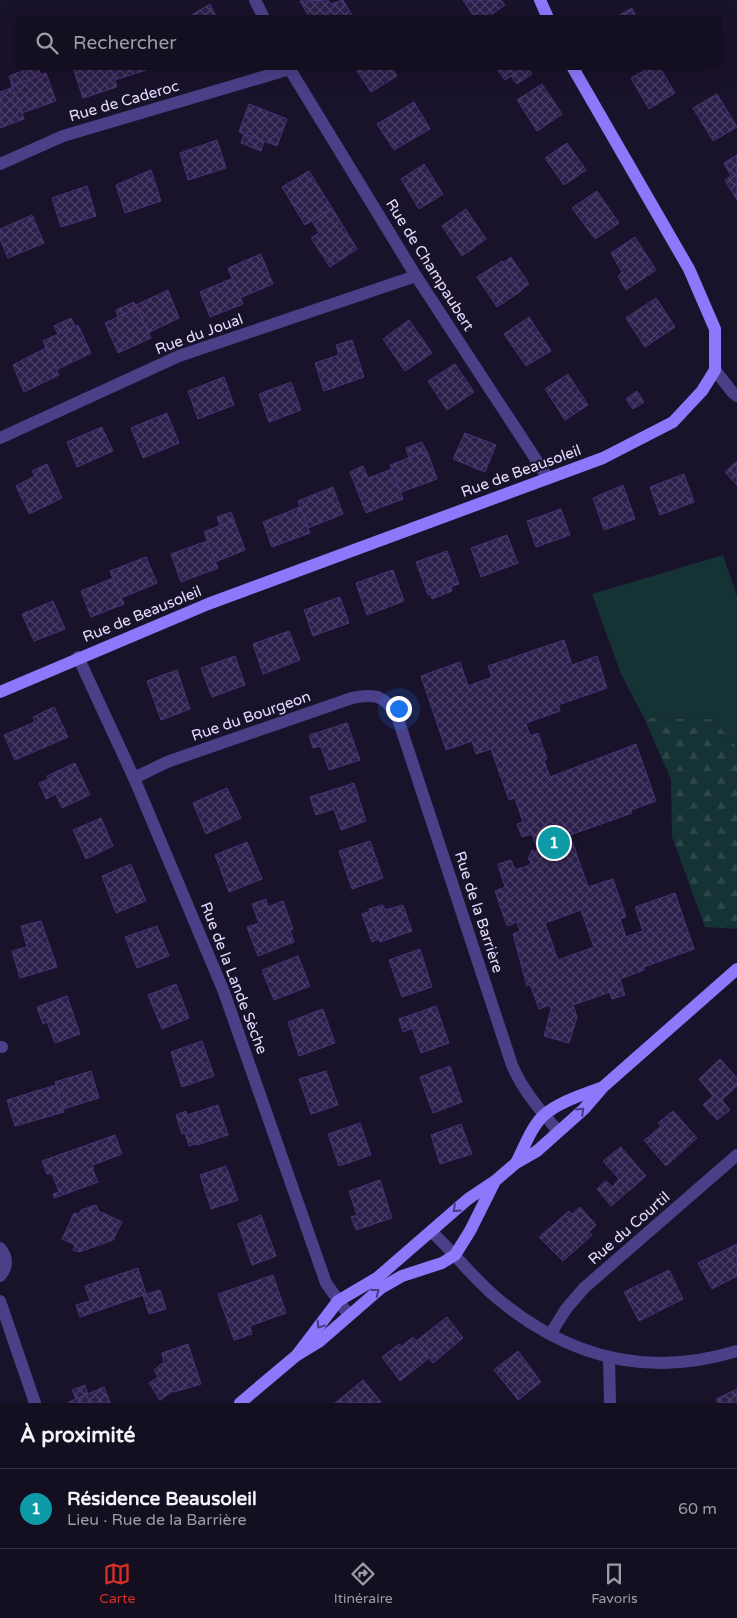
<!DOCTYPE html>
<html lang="fr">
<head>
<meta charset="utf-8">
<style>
  :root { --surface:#130e20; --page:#1c1729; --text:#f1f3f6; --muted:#9d9ca5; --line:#322e3e; --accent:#d93025 }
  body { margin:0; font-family:"Varela Round",sans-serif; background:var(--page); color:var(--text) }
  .you { position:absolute; left:398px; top:708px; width:18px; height:18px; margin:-12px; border:4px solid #fff; border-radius:50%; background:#1a73e8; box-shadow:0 0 0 8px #1a73e833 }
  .badge { display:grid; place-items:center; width:32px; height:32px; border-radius:50%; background:var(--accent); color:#fff; font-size:16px; font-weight:700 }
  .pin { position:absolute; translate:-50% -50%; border:2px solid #fff; box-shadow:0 1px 5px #0006 }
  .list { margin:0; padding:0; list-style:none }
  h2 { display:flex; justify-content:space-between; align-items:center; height:65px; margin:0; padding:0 20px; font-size:21px }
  h2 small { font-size:16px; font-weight:400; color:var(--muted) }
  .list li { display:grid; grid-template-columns:32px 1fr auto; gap:15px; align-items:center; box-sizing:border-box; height:80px; padding:0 20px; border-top:1px solid var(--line) }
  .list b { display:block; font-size:19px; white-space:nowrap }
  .list p { margin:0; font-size:16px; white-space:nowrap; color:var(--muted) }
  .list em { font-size:16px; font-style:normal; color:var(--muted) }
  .icon { flex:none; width:28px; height:28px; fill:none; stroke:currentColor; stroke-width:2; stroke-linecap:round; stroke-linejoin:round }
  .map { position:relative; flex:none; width:737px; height:1403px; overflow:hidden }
  .search { position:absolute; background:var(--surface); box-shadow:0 5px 20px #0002; left:15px; right:15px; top:15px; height:55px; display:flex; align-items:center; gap:12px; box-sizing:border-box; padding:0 18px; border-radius:8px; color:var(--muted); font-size:19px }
  .sheet { height:145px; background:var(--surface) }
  nav { display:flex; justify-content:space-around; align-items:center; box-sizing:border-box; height:70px; border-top:1px solid var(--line); background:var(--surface); font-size:14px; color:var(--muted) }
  nav a { display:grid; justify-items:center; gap:2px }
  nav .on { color:var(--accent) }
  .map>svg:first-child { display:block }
</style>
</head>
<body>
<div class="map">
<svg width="737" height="1403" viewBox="0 0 737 1403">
  <defs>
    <pattern id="forest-firs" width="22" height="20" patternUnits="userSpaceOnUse" patternTransform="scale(1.25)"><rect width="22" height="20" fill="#153235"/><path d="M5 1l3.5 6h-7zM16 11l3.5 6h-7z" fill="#2c4649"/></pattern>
    <pattern id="building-cross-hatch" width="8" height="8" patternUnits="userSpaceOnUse" patternTransform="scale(1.25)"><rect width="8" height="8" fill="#2d1f4b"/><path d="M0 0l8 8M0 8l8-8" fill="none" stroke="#4b3f66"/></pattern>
  </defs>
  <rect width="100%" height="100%" fill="#19122b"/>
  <path fill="#153235" d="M723,555L737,596V748L713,719L644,718L621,674L592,594Z"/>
  <path fill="url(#forest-firs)" d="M644,718L713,719L737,748V929L705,927L672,837L671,779Z"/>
  <g fill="url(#building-cross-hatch)" stroke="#483276" fill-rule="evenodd">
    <path d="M328,0L331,4L343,0L353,17L310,18L300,1Z"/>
    <path d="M463,0H501L505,5L487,18H475Z"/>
    <path d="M210,4L217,18H188V17Z"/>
    <path d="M632,8L637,18H614Z"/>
    <path d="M30,68H38L41,75L12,86L9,76Z"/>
    <path d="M73,68H111L117,87L83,98Z"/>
    <path d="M111,68H149V69L115,80Z"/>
    <path d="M355,68H392L397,76L371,92Z"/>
    <path d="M496,68H523L505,80Z"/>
    <path d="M523,68H527L532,74L517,84L511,76Z"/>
    <path d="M649,68H660L675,93L649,109L631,78Z"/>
    <path d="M46,73L56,101L22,113L12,86Z"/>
    <path d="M542,84L562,114L537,131L517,100Z"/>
    <path d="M13,87L24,119L0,128V92Z"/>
    <path d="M717,94L737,127L713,141L693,108Z"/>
    <path d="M414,102L430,129L394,150L377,124Z"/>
    <path d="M249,104L287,119L277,146L239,132Z"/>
    <path d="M244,134L264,141L261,151L241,143Z"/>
    <path d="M217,140L226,168L188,180L180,153Z"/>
    <path d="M567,143L586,170L564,185L545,158Z"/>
    <path d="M737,155V200L725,180L731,176L724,163Z"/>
    <path d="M424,164L443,194L419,209L401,179Z"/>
    <path d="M151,170L161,201L125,213L116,185Z"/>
    <path d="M309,171L332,208L305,225L282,187Z"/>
    <path d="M87,186L96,216L61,227L52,198Z"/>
    <path d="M597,191L619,223L595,239L572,208Z"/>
    <path d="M332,208L357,249L330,267L311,238L319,233L312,221Z"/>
    <path d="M466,209L486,239L462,256L442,226Z"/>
    <path d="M32,215L44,243L8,258L0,239V229Z"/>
    <path d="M635,237L656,270L626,290L618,276L622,272L611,253Z"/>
    <path d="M261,254L273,284L240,298L228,268Z"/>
    <path d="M511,257L529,284L521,290L503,263Z"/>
    <path d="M502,261L521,291L497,307L477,277Z"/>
    <path d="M233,278L243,304L210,317L200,292Z"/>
    <path d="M168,290L179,318L148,333L136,305Z"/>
    <path d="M656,298L675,327L645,347L626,318Z"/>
    <path d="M134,302L137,308L118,317L116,310Z"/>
    <path d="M137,308L151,338L118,353L105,323Z"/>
    <path d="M529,317L551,351L526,366L504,334Z"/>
    <path d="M71,318L75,326L58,334L54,326Z"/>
    <path d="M409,320L432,353L405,371L383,339Z"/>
    <path d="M78,325L91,353L56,370L43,341Z"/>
    <path d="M352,340L364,377L324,391L315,363L339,355L336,345Z"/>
    <path d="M46,348L59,375L24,392L13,365Z"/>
    <path d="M455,364L474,392L447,410L428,381Z"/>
    <path d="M568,374L588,405L565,420L545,389Z"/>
    <path d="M224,377L234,405L198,419L188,391Z"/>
    <path d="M291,382L301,410L269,422L259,394Z"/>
    <path d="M637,391L644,402L633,409L626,399Z"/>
    <path d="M167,413L179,443L143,458L131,428Z"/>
    <path d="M102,427L113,451L77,467L67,442Z"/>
    <path d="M465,433L496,445L485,472L453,459Z"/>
    <path d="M422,442L426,451L409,458L406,448Z"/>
    <path d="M427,451L437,479L401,492L390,465Z"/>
    <path d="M737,461V485L725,472Z"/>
    <path d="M47,464L62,498L29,514L16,486L35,476L32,471Z"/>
    <path d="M363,466L368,478L392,469L403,499L366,513L350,472Z"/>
    <path d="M684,474L694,502L660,515L650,487Z"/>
    <path d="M623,485L635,519L604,530L593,498Z"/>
    <path d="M333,487L343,514L308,528L298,501Z"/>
    <path d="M300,507L310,533L272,547L263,522Z"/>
    <path d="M561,509L570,535L536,547L527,521Z"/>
    <path d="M231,512L234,520L220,526L217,517Z"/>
    <path d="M234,520L245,550L215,562L204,532Z"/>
    <path d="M507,535L518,563L481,577L471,548Z"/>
    <path d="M207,541L218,568L181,582L171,554Z"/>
    <path d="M447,551L459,584L428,595L416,562Z"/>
    <path d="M146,557L157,583L121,598L110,571Z"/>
    <path d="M393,570L404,601L367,615L356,583Z"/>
    <path d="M113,578L124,604L91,617L81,591Z"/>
    <path d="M451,587L452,591L432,599L431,594Z"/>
    <path d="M340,597L349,623L313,636L304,610Z"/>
    <path d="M53,601L65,629L34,641L22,614Z"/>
    <path d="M289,631L300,660L263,674L253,644Z"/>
    <path d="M564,640L572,665L597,656L607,688L558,705L560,711L526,723L530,736L538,733L547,759L544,760L550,777L636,744L656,801L631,810L632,813L570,835L588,887L613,879L626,917L620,919L626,937L643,931L635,907L675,893L694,949L644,967V970L620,979L625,995L612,999L610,992L573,1005L577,1017L569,1043L544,1036L551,1009L550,1005L539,1009L530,984L527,986L513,934L520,931L517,922L507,926L495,891L505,887L498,864L511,860L515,870L530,865L531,861L528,859L532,850L536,852L537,848L532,834L522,837L517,824L523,822L515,798L509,800L491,749L476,754L472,741L446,750L421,676L460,662L468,686L492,677L488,666ZM581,910L594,947L558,960L545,923Z"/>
    <path d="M235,656L245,685L212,697L201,668Z"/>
    <path d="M177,670L190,709L161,720L147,681Z"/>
    <path d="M54,707L68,737L15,760L4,735L35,722L33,717Z"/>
    <path d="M347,723L360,760L329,770L316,733Z"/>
    <path d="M316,733L321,746L313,748L309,735Z"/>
    <path d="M75,763L90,795L62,808L47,776Z"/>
    <path d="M49,779L56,794L46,799L39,783Z"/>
    <path d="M354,783L366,821L341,830L334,809L316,815L310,797Z"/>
    <path d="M227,788L241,818L206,834L193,803Z"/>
    <path d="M101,818L113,846L86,859L73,830Z"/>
    <path d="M370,841L383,878L352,889L339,851Z"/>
    <path d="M247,842L262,879L229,892L215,855Z"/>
    <path d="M131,864L146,901L116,913L102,876Z"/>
    <path d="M266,899L268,907L283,901L293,929L290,930L294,942L258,956L247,927L259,923L252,904Z"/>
    <path d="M383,905L385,910L403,905L412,931L380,942L369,909Z"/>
    <path d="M370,911L379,939L372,942L362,914Z"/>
    <path d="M41,921L57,967L20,978L12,951L27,947L21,926Z"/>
    <path d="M157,926L169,956L137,968L125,937Z"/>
    <path d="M420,949L432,987L402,997L389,960Z"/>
    <path d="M298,956L310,986L274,1000L262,970Z"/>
    <path d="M176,984L189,1018L162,1029L148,995Z"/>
    <path d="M67,996L80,1034L55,1043L47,1022L43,1024L37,1007Z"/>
    <path d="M436,1006L449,1043L421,1053L408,1016Z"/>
    <path d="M323,1009L335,1043L299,1056L288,1022Z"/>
    <path d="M408,1016L413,1028L403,1032L399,1019Z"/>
    <path d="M202,1041L214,1076L182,1087L171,1052Z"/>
    <path d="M720,1059L737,1078V1086L722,1100L730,1110L717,1120L703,1105L713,1096L699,1079Z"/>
    <path d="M450,1066L462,1102L433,1113L420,1077Z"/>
    <path d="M91,1071L99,1098L63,1109L55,1082Z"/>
    <path d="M326,1071L338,1105L311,1114L299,1079Z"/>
    <path d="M56,1085L64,1112L15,1126L7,1100Z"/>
    <path d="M218,1105L228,1135L197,1145L192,1130L182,1134L176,1115L186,1111L187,1115Z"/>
    <path d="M673,1111L697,1138L666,1166L654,1152L661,1145L651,1135L661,1126L658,1123Z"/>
    <path d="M360,1123L371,1155L339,1166L328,1134Z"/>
    <path d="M461,1124L472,1154L440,1164L431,1135Z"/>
    <path d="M193,1131L197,1144L189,1146L185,1134Z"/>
    <path d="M115,1135L122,1154L93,1165V1170L98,1182L54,1198L53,1194L59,1192L52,1173L47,1174L42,1161Z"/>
    <path d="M651,1135L661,1145L654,1152L644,1140Z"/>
    <path d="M621,1147L646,1176L611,1206L597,1189L606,1181L612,1187L619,1179L603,1161Z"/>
    <path d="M226,1166L238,1200L211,1209L200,1175Z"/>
    <path d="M380,1180L392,1218L356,1230L351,1217L357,1215L349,1191Z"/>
    <path d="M96,1205L99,1211L122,1222L113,1240L79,1252L73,1250L75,1245L62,1239L74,1213L79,1214L81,1210Z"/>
    <path d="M580,1207L596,1225L589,1232L592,1235L563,1261L539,1237L569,1211L572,1214Z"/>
    <path d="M261,1215L276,1256L252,1265L238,1224Z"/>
    <path d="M737,1244V1276L712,1289L698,1263Z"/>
    <path d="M138,1268L146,1294L80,1317L76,1305L90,1301L85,1286Z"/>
    <path d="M669,1270L683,1299L639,1321L624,1292Z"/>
    <path d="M273,1275L286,1313L250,1326L252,1334L234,1340L218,1294Z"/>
    <path d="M160,1290L166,1309L149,1314L143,1295Z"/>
    <path d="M447,1317L463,1338L433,1363L416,1341Z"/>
    <path d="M413,1337L429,1358L400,1381L382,1357L399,1344L401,1347Z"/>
    <path d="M188,1344L201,1384L174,1392L173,1391L160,1400L149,1383L158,1377L154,1370L164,1362L162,1353Z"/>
    <path d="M518,1351L541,1382L518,1400L494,1370Z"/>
    <path d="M363,1380L381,1402L379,1403H335Z"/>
    <path d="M85,1385L88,1395L76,1399L72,1390Z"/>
    <path d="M104,1387L110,1403H69V1402Z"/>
    <path d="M737,1389V1403H718L716,1399Z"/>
  </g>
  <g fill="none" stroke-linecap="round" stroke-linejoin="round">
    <g stroke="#4b3f88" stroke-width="12">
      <path d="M255,0L264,18"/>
      <path d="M289,68L416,276L548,478"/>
      <path d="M0,164L63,136L290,69"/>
      <path d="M715,370L733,393L737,396"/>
      <path d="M0,438L179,356L416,276"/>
      <path d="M78,657L134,778L224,992L326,1283L348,1314"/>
      <path d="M134,778L167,762L352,698C377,693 386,696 398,719L512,1065C523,1091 540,1110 558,1131"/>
      <path d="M0,1047H2"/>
      <path d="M431,1231C454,1253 474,1279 498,1299C569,1358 649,1378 737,1351"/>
      <path d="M0,1248C8,1257 8,1267 0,1276"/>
      <path d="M0,1301L35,1403"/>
      <path d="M551,1333L566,1309L584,1288L737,1155"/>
      <path d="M609,1359L610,1403"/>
    </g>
    <g stroke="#8b78fa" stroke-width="12">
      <path d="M540,0L548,18"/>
      <path d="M0,692L208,604L603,458L673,422L702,391L715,370V329L689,269L573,68"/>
      <path d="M516,1163C524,1148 531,1127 544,1115C559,1102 582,1095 600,1088"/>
      <path d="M297,1355L338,1301L377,1278L468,1199L495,1181L516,1163L537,1151L584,1109L603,1087L737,969"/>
      <path d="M240,1403L297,1355L320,1341L381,1288L402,1276L442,1263L455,1255L470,1231L494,1183"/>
    </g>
  </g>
  <defs><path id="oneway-chevron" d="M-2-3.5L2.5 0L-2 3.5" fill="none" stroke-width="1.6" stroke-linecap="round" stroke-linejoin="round" transform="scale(1.25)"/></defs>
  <g stroke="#473b7e">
    <use href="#oneway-chevron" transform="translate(581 1111) rotate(-44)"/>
    <use href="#oneway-chevron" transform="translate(456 1209) rotate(138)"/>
    <use href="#oneway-chevron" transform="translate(376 1292) rotate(-38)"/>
    <use href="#oneway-chevron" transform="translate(320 1325) rotate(124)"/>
  </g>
  <g text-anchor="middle" stroke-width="4" stroke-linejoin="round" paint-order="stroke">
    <g font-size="15" fill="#e5ddfe" stroke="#19122b">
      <text transform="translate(124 101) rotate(-16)" y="5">Rue de Caderoc</text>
      <text transform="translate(430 265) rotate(58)" y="5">Rue de Champaubert</text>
      <text transform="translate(199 334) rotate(-20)" y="5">Rue du Joual</text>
      <text transform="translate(521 471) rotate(-20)" y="5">Rue de Beausoleil</text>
      <text transform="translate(142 614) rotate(-22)" y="5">Rue de Beausoleil</text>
      <text transform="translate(251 716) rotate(-19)" y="5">Rue du Bourgeon</text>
      <text transform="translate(479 912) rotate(72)" y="5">Rue de la Barrière</text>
      <text transform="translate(234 978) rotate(69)" y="5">Rue de la Lande Sèche</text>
      <text transform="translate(629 1228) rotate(-41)" y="5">Rue du Courtil</text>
    </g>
  </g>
</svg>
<div class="you"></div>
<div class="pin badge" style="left:554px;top:843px;background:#0f9aa8">1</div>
<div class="search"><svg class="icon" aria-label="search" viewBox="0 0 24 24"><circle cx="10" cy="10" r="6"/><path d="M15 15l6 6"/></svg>Rechercher</div>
</div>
<section class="sheet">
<h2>À proximité<small></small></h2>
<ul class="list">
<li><span class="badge" style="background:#0f9aa8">1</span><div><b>Résidence Beausoleil</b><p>Lieu · Rue de la Barrière</p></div><em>60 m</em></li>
</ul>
</section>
<nav>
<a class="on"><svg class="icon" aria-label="map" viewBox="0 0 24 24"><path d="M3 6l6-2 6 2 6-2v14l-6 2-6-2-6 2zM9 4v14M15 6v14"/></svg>Carte</a>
<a><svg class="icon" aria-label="directions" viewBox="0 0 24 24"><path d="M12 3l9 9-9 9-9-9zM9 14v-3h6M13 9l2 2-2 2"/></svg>Itinéraire</a>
<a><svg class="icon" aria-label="saved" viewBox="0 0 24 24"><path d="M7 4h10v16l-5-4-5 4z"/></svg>Favoris</a>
</nav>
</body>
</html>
